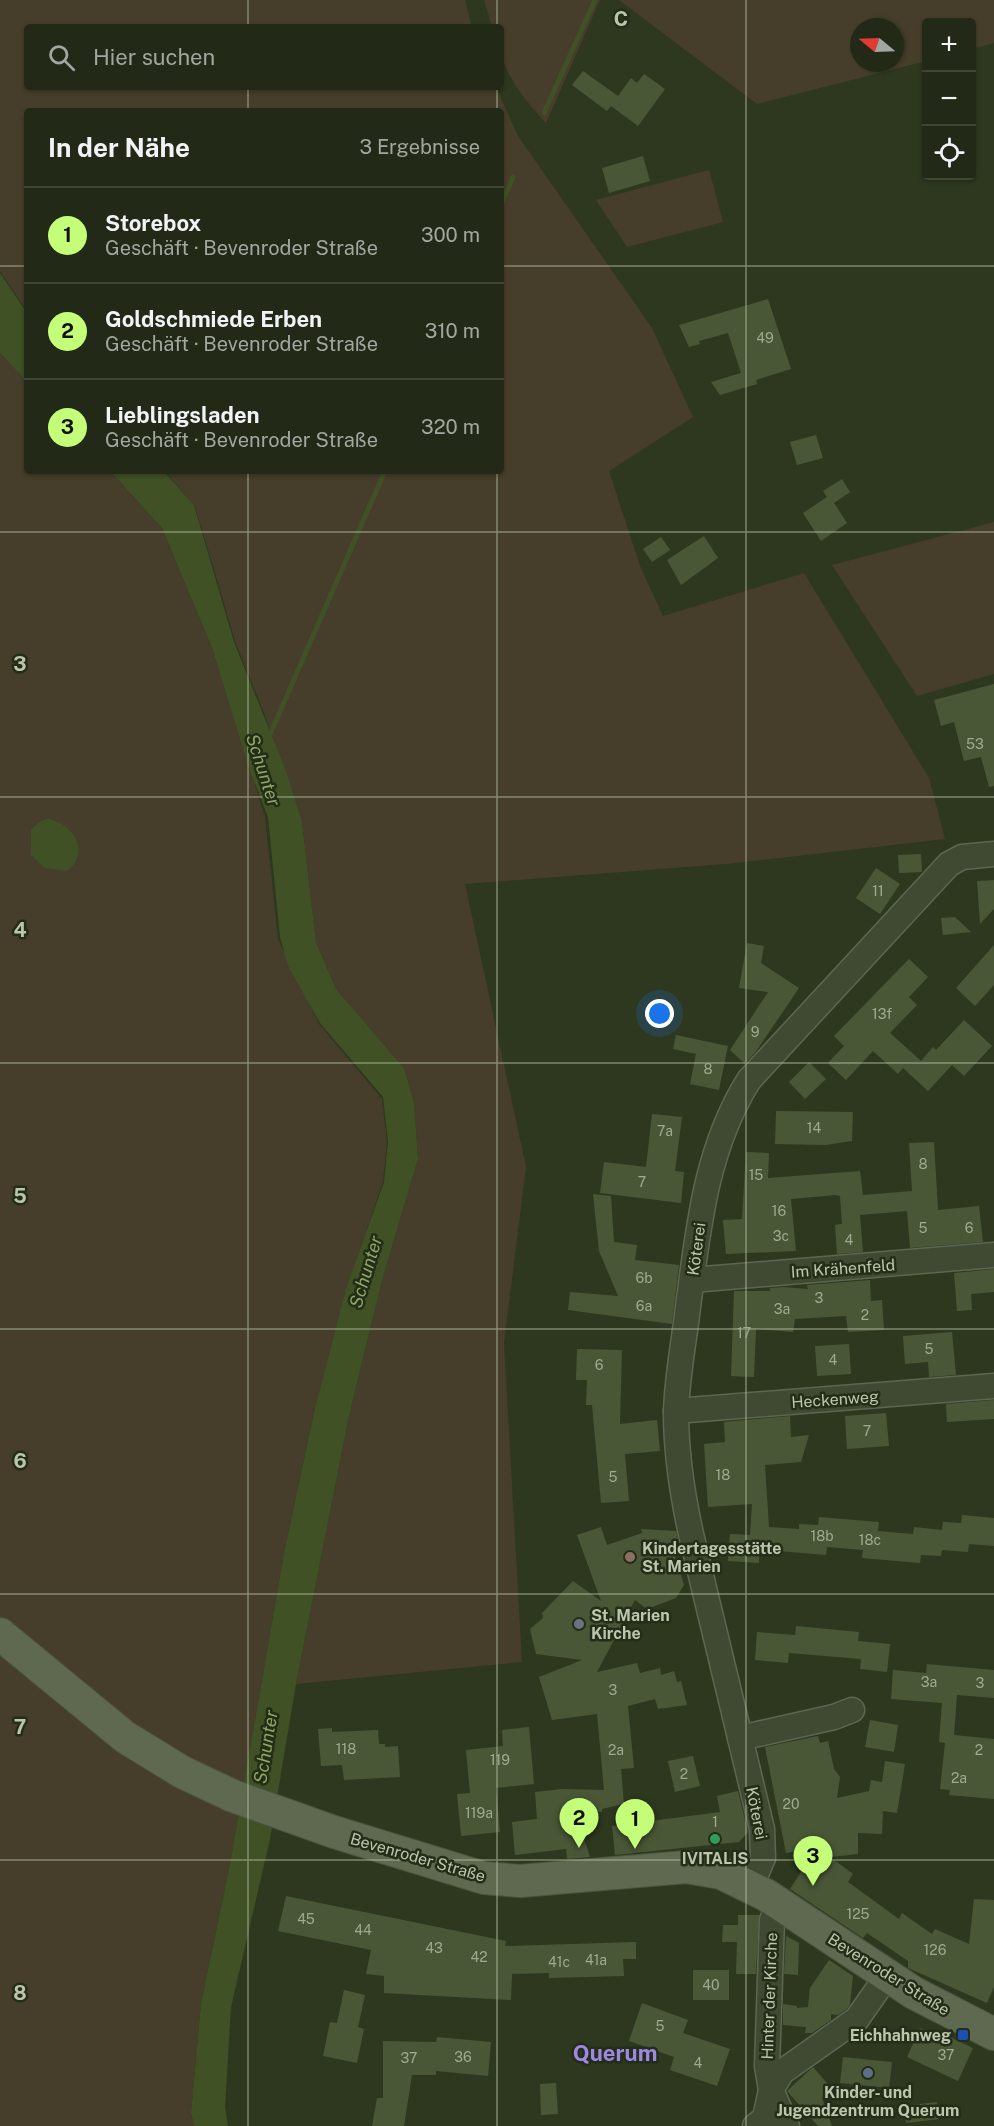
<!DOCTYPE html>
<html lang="de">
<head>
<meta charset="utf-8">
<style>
  :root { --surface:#222a17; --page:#2a3220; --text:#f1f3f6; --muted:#a2a7a1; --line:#3f4636; --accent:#c4fe79 }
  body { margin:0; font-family:"Public Sans",sans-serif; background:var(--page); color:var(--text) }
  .controls { position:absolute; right:18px; top:18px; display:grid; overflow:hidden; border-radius:6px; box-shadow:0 2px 4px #0004 }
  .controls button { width:54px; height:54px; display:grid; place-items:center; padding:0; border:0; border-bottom:2px solid var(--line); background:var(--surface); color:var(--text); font:30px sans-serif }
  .compass { position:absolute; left:850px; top:18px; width:54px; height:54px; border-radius:50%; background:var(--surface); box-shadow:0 2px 4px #0004; rotate:289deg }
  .you { position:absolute; left:660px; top:1014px; width:21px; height:21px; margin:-15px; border:4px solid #fff; border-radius:50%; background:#1a73e8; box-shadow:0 0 0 9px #1a73e833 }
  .badge { display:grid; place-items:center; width:39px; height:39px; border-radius:50%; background:var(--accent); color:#111; font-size:20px; font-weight:700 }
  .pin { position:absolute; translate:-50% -50px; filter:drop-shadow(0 2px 3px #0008) }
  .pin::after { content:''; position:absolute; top:32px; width:21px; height:18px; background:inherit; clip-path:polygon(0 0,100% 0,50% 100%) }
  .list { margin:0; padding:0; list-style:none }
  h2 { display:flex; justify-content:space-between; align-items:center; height:78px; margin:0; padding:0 24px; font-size:26px }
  h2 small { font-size:20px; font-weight:400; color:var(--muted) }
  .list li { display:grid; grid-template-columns:39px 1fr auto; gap:18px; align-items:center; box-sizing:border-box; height:96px; padding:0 24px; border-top:2px solid var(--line) }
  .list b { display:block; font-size:22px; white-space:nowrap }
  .list p { margin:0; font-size:20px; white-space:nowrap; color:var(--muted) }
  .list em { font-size:20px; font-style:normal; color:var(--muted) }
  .icon { flex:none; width:33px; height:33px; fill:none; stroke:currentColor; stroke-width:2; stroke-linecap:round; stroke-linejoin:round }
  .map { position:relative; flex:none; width:994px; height:2126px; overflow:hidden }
  .search { position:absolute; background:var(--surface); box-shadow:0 2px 4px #0004; left:24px; top:24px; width:480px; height:66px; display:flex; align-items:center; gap:15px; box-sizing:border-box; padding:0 21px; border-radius:6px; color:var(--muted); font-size:22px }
  .panel { position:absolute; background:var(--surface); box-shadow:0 2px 4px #0004; left:24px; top:108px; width:480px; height:366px; border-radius:6px }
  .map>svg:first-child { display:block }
</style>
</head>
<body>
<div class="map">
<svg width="994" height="2126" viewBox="0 0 994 2126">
  <rect width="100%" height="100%" fill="#2e381f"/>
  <g fill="#463e2a" fill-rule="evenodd">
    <path d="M0,0H465L472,27H27V87H496L518,136L652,328L693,417L609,471L640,566L663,616L804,573L929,778L945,839L726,864L465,884L526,1167L504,1343L522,1662L296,1684L349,1416L383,1277L418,1159L414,1102L404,1068L336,989L316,942L302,822L264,713L236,644L195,506L165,471H501V111H27V311L0,271Z"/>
    <path d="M484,0H600L546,123C528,104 506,78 501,51C500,43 501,35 501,27H492Z"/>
    <path d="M619,0H994V43L972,49V22H926V61L757,104ZM859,27H895V63H859Z"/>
    <path d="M709,170L723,222L627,247L596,200Z"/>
    <path d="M0,353L27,382V471H110L162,528L212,648L265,817L278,939L319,1024L382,1099L387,1143L383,1181L347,1289L314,1412L284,1553L230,1864L201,2003L191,2113L194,2126H0Z"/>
    <path d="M994,522V674L917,696L832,565Z"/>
  </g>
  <g fill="#3f5125">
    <path d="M0,273L27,313V382L0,353Z"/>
    <path d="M110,471H164L194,505L234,642L286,771L302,822L316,942L336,989L404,1068L414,1102L418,1159L383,1277L349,1416L296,1684L270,1839L231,2007L225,2107L228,2126H194L191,2113L201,2003L230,1864L284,1553L314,1412L346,1289L384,1182L388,1142L383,1097L320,1023L288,966L280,937L268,817L250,771L212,648L162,528Z"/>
    <path d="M49,818C54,822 61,822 66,827C82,840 83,859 67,871L45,868L31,855V830L39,822Z"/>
  </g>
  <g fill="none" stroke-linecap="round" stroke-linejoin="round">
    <g stroke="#3f5125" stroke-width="5">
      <path d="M544,113L595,0"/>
      <path d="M501,205L513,177"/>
      <path d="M268,739L385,471"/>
    </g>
  </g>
  <g fill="#4a5737">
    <path d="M583,71L618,96L631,78L637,83L644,74L665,89L638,126L611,106L607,111L572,85Z"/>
    <path d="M643,156L650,181L609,193L602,168Z"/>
    <path d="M768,299L791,369L756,380L757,384L720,395L711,382L741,373L728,333L699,341L700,344L689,347L679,325Z"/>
    <path d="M816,435L823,458L797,465L790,442Z"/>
    <path d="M842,479L850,492L834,503L847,523L821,541L803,513L827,497L823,491Z"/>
    <path d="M704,536L718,558L681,585L667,560Z"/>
    <path d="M661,537L670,550L652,562L643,549Z"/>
    <path d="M994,684V786L989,787L981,757L964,761L954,722L941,726L934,700Z"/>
    <path d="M921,854L922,872L899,873L898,855Z"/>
    <path d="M876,868L900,884L880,914L856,898Z"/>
    <path d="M994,880V909L980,924L977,881Z"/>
    <path d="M955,917L971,932L943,935L941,918Z"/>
    <path d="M747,943L764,946L761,963L799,988L757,1050L745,1064L730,1050L768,992L739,988Z"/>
    <path d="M994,945V985L975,1006L956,988Z"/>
    <path d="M909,959L928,977L909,997L917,1005L890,1033L921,1061L933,1047L936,1050L964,1020L992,1046L964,1076L952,1065L928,1091L903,1068L898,1074L873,1051L846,1080L828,1063L844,1046L834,1036Z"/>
    <path d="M676,1035L728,1046L719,1090L690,1084L696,1054L673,1049Z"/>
    <path d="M809,1062L826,1079L805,1099L789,1082Z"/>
    <path d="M776,1111L853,1112L852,1141L826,1145L775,1144Z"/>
    <path d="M652,1114L682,1117L675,1171L684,1172L681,1203L600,1193L604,1162L646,1167Z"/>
    <path d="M934,1142L938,1210L979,1206L983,1242L910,1248L907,1211L860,1215L863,1252L837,1254L835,1225L842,1224L840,1196L835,1195L791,1199L796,1251L726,1254L723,1220L742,1219L746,1152L769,1153L768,1178L860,1171L863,1195L912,1191L909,1143Z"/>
    <path d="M593,1194L611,1196L614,1242L637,1245L635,1260L679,1265L672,1324L568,1310L570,1292L618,1296L599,1251Z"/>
    <path d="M994,1269V1292L971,1294L972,1310L957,1311L954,1273Z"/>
    <path d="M870,1280L871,1301L882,1300L884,1330L848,1332L846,1316L795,1319L793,1332L756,1329L754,1377L731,1376L734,1291H770V1288L783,1287L808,1289L807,1285Z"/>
    <path d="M952,1332L956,1375L929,1377L928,1362L905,1364L903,1336Z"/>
    <path d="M849,1344L851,1374L817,1376L815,1346Z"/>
    <path d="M577,1349L622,1350L620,1424L657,1420L660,1451L625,1454L629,1501L601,1503L592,1405H586L587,1380H576Z"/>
    <path d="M994,1400V1419L947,1422L946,1404Z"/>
    <path d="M886,1413L889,1446L847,1449L845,1416Z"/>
    <path d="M790,1416L791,1437L809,1435L801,1462L765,1465L769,1527L799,1529V1524L818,1525L819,1517L879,1522L878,1531L913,1534L914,1527L942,1530L943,1522L961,1523L962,1515L994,1518V1546L969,1544L968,1552L942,1550L941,1556L921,1555L920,1563L862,1558L863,1550L827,1547L826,1555L778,1551L777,1556L759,1555V1563L728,1561L730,1534L750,1535L752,1504L708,1507L704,1444L725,1442L724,1422Z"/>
    <path d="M601,1527L607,1545L642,1533L641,1529L676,1531L678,1539L671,1542L684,1585L676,1598L647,1609L635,1600L597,1672L637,1663L640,1673L660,1668L661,1675L674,1671L677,1682L681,1681L687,1705L658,1709L655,1699L628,1706L634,1768L621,1769L624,1804L602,1809V1812L575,1811L590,1857L567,1859L566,1849L515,1855L512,1822L537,1819L535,1792L562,1789L604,1790L597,1714L552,1720L539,1677L582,1660L536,1654L530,1629L543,1618L542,1613L573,1581L601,1601L577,1535Z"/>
    <path d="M796,1626L859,1632L858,1641L890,1644L887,1672L860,1669L861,1659L789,1653L788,1663L755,1660L757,1632L795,1635Z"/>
    <path d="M927,1664L994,1670V1698L957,1695L954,1735L994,1739V1799L949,1795L950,1790L940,1789L945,1743L939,1742L942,1703L891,1699L893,1670L926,1673Z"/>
    <path d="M870,1720L898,1725L894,1752L865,1747Z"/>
    <path d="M529,1727L534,1784L496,1788L500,1832L461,1836L457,1794L470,1793L466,1750L503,1746L502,1730Z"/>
    <path d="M332,1728V1732L378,1730L379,1744H385V1747L398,1746L400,1777L344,1780L342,1765L321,1766L318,1729Z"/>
    <path d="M818,1736L820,1743L828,1741L834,1769L840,1777L837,1798L869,1791L871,1780L882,1782L885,1761L905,1764L897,1813L883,1811L882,1834L858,1833V1854L830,1857L853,1874L848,1882L899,1919L902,1913L932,1934L935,1929L969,1944L974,1899L994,1900V1987L987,2003L908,1968V1961L867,1933L863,1938L790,1889L817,1847L786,1853L765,1747Z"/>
    <path d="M693,1756L700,1786L675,1792L668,1761Z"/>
    <path d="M738,1791L748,1832L739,1842L615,1855L612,1826L720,1812L717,1796Z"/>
    <path d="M286,1896L506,1941L505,1946L636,1942V1959H623L624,1976L549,1978V1973L512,1974L511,2000L384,1993V1976L366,1974L371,1950L278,1931Z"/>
    <path d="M738,1915H759L756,1974H736L737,1942H722L723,1925H738Z"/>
    <path d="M786,1936L799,1943L798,1975L784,1974Z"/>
    <path d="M829,1960L853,1976L850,2004L847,2009L838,2015L831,2014V2020L812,2033H805L806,2027L783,2025V2004L797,2006V2008L808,2007L810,1988Z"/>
    <rect x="693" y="1970" width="36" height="30"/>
    <path d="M344,1990L365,1995L358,2027L364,2029L357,2063L323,2056L330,2022L337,2023Z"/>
    <path d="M642,2003L688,2020L683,2033L730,2049L717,2086L670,2070L674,2057L629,2041Z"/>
    <path d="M920,2028L933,2034L935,2030L973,2048L958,2081L907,2057Z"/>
    <path d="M437,2037L491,2042L488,2076L436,2071V2075H412L404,2126H372L377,2098H383V2041L436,2042Z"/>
    <path d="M843,2057L892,2062L889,2088L840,2083Z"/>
    <path d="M813,2067L832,2089L822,2098L832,2126H818L787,2091Z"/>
    <path d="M556,2083L558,2114L541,2115L540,2084Z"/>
    <path d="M937,2102L939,2119L906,2123L903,2106Z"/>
  </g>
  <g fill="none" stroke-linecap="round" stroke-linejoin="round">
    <defs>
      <g id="minor">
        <path d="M692,1280L994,1255"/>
        <path d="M676,1411L994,1386"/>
        <path d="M740,1738L834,1717L852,1710"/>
        <path d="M751,1886L763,1858L762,1829L691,1534C682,1493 676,1453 676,1412C677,1377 684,1342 688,1307C698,1229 706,1148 749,1080L949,864L962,857L994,854"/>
        <path d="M780,1904L772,1920L767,2066L771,2090L787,2126"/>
        <path d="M755,2126L765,2118L771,2090L782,2072L857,2019L887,1976"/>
      </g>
      <path id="major" d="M0,1634L125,1737L182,1772L233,1796L334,1832L484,1878L520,1881L686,1867L721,1873L766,1895L914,1993L994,2034"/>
    </defs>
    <use href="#minor" stroke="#5d6750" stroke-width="27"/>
    <use href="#major" stroke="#4b553f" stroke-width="34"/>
    <use href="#minor" stroke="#404932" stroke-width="24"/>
    <use href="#major" stroke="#5f6950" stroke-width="32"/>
  </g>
  <path fill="none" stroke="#bbc6ac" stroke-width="1.5" stroke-opacity="0.55" d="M248,0V27M497,0V27M746,0V2126M248,87V111M497,87V111M0,266H27M501,266H994M248,471V2126M497,471V2126M0,532H994M0,797H994M0,1063H994M0,1329H994M0,1594H994M0,1860H994"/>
  <circle fill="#8d6e63" stroke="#242d18" stroke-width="2" cx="630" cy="1557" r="6"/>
  <circle fill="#6b7280" stroke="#242d18" stroke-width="2" cx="579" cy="1624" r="6"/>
  <circle fill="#2e9e5b" stroke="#242d18" stroke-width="2" cx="715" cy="1839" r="6"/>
  <rect fill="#1a4fb4" stroke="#242d18" stroke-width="2" x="957" y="2029" width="12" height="12" rx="3"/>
  <circle fill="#5c6f8a" stroke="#242d18" stroke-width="2" cx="868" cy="2073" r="6"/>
  <g text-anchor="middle" stroke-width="5" stroke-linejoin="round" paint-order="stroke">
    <g font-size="14" fill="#9faa8f">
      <text x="765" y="343">49</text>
      <text x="975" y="749">53</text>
      <text x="878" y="896">11</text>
      <text x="882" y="1019">13f</text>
      <text x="755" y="1037">9</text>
      <text x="708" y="1074">8</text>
      <text x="814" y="1133">14</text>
      <text x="665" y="1136">7a</text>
      <text x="923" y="1169">8</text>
      <text x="756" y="1180">15</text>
      <text x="642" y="1187">7</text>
      <text x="779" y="1216">16</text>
      <text x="923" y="1233">5</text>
      <text x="969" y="1233">6</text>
      <text x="781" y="1241">3c</text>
      <text x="849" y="1245">4</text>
      <text x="644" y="1283">6b</text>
      <text x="819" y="1303">3</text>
      <text x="644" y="1311">6a</text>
      <text x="782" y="1314">3a</text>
      <text x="865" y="1320">2</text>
      <text x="744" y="1338">17</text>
      <text x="929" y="1354">5</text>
      <text x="833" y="1365">4</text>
      <text x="599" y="1370">6</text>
      <text x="867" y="1436">7</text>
      <text x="723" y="1480">18</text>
      <text x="613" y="1482">5</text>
      <text x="822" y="1541">18b</text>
      <text x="870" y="1545">18c</text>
      <text x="929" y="1687">3a</text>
      <text x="980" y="1688">3</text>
      <text x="613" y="1695">3</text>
      <text x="346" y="1754">118</text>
      <text x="616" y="1755">2a</text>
      <text x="979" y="1755">2</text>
      <text x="500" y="1765">119</text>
      <text x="684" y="1779">2</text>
      <text x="959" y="1783">2a</text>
      <text x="791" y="1809">20</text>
      <text x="479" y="1818">119a</text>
      <text x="715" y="1827">1</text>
      <text x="858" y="1919">125</text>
      <text x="306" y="1924">45</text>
      <text x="363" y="1935">44</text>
      <text x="434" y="1953">43</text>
      <text x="935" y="1955">126</text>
      <text x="479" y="1962">42</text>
      <text x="596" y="1965">41a</text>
      <text x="559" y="1967">41c</text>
      <text x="711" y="1990">40</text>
      <text x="660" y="2031">5</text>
      <text x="946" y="2060">37</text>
      <text x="463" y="2062">36</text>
      <text x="409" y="2063">37</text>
      <text x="698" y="2068">4</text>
    </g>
    <g font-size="16" fill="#bbc6ac" stroke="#242d18">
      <text transform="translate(696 1249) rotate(-82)" y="6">Köterei</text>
      <text transform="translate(843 1268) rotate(-4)" y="6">Im Krähenfeld</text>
      <text transform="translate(835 1399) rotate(-4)" y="6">Heckenweg</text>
      <text transform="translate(757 1813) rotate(79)" y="6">Köterei</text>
      <text transform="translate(418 1857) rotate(16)" y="6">Bevenroder Straße</text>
      <text transform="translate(889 1974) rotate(32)" y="6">Bevenroder Straße</text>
      <text transform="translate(769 1996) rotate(-88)" y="6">Hinter der Kirche</text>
    </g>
    <g font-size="16" font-weight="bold" fill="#bbc6ac" stroke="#242d18" text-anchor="start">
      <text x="642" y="1554">Kindertagesstätte<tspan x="642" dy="18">St. Marien</tspan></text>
      <text x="591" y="1621">St. Marien<tspan x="591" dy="18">Kirche</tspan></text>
      <text x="715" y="1864" text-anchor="middle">IVITALIS</text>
      <text x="951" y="2041" text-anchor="end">Eichhahnweg</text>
      <text x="868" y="2098" text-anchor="middle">Kinder- und<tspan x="868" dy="18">Jugendzentrum Querum</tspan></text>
    </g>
    <g font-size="18" font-style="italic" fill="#8ca763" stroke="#242d18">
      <text transform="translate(263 770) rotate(72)" y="6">Schunter</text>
      <text transform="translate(366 1272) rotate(-73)" y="6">Schunter</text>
      <text transform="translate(266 1747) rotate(-81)" y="6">Schunter</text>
    </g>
    <g font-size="22" font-weight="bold" fill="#9f87e4" stroke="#242d18">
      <text x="615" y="2061">Querum</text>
    </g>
  </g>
  <g font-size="20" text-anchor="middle" font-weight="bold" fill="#bbc6ac" stroke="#242d18" stroke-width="5" stroke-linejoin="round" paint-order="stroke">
    <text x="621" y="26">C</text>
    <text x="20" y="671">3</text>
    <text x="20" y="937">4</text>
    <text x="20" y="1203">5</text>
    <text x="20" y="1468">6</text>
    <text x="20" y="1734">7</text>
    <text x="20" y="2000">8</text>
  </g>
</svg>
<div class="controls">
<button>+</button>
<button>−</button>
<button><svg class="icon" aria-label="locate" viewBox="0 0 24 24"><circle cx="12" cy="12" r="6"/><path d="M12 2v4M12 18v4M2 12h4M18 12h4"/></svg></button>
</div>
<svg class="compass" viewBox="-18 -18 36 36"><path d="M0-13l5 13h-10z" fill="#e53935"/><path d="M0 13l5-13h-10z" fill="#a2a7a1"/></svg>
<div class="you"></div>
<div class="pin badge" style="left:635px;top:1849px">1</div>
<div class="pin badge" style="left:579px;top:1848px">2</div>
<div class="pin badge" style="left:813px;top:1886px">3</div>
<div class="search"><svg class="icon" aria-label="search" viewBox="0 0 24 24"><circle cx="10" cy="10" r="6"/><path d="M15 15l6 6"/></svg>Hier suchen</div>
<section class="panel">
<h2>In der Nähe<small>3 Ergebnisse</small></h2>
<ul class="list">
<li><span class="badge">1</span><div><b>Storebox</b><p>Geschäft · Bevenroder Straße</p></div><em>300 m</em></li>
<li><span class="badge">2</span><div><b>Goldschmiede Erben</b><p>Geschäft · Bevenroder Straße</p></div><em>310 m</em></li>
<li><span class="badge">3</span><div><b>Lieblingsladen</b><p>Geschäft · Bevenroder Straße</p></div><em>320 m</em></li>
</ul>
</section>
</div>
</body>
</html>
